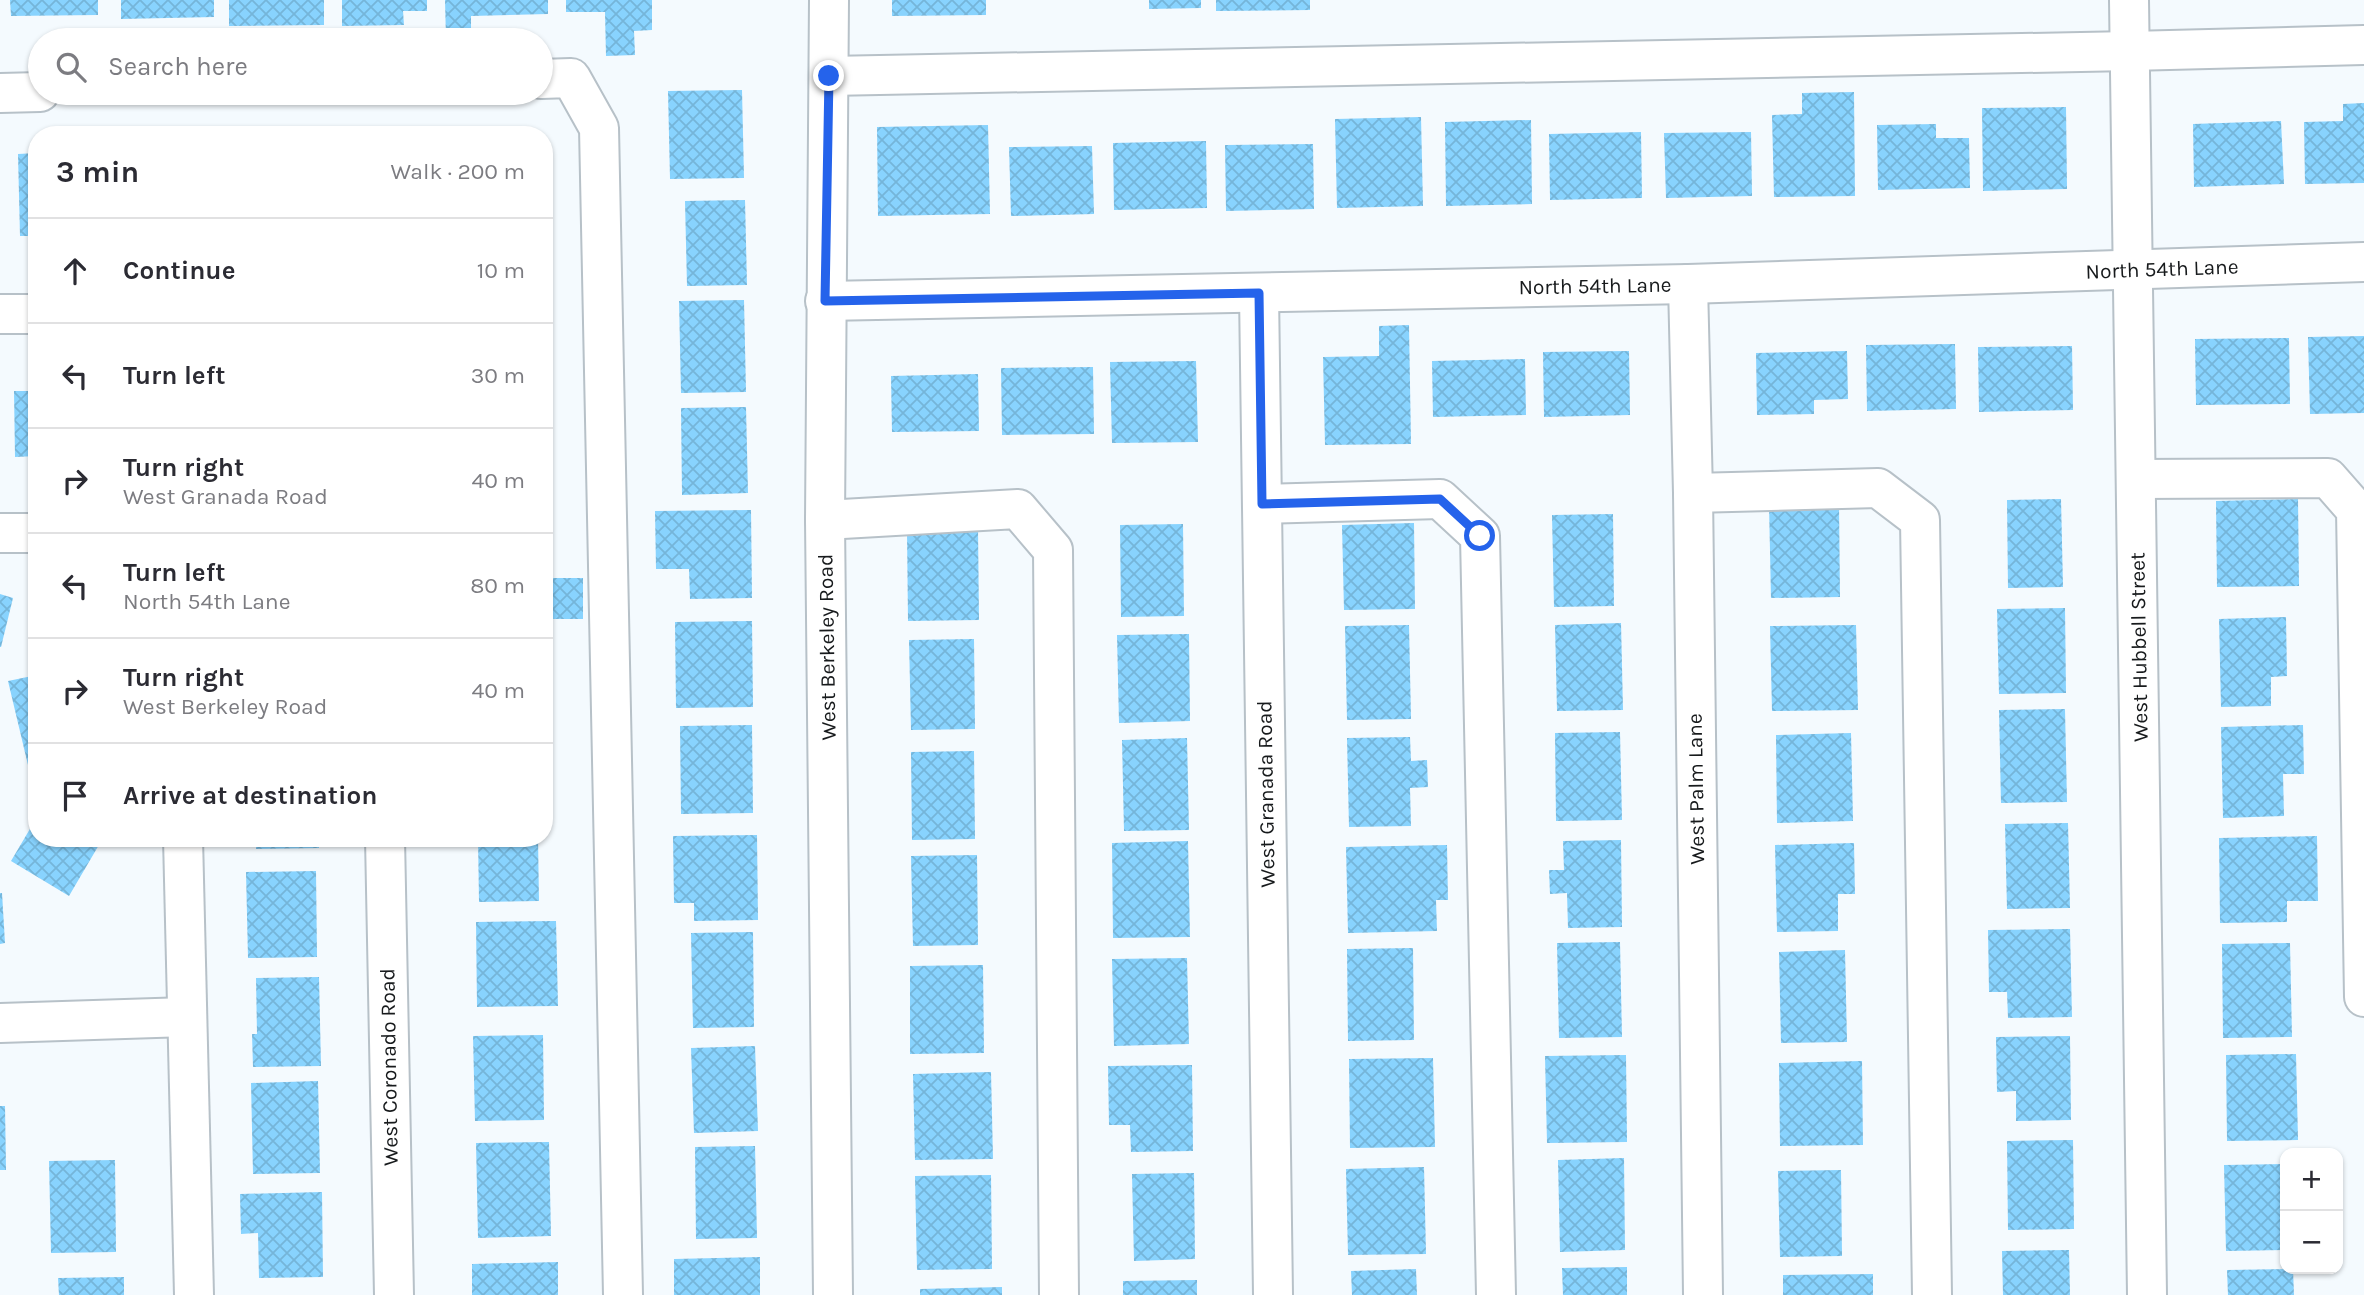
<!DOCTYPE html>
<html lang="en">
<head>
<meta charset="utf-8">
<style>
  :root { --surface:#fff; --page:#f7f7f7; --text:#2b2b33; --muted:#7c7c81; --line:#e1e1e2 }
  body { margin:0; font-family:Karla,sans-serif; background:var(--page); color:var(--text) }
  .controls { position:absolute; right:21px; bottom:21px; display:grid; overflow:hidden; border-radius:14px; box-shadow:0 2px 5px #0004 }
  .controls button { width:63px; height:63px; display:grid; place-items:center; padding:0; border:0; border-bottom:2px solid var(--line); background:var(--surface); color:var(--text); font:35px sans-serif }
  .stop { position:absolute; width:21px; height:21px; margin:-16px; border:5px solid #2563eb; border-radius:50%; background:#fff }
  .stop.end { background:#2563eb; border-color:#fff; box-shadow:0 2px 7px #0008 }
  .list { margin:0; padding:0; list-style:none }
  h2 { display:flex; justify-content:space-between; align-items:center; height:91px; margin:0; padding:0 28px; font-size:30px }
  h2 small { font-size:23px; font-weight:400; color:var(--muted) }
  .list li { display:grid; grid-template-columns:46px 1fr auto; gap:21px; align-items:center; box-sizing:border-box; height:105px; padding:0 28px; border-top:2px solid var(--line) }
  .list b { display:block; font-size:26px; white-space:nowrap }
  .list p { margin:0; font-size:23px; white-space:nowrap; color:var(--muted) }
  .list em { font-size:23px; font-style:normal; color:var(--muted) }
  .icon { flex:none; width:38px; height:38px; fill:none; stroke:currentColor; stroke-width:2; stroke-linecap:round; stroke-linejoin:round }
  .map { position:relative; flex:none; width:2364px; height:1295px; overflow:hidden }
  .search { position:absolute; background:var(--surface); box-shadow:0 2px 5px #0004; left:28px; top:28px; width:525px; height:77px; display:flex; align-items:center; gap:18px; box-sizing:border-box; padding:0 24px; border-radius:38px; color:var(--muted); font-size:26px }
  .panel { position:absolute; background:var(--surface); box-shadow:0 2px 5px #0004; left:28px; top:126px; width:525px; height:721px; border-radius:28px }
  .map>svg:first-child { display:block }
</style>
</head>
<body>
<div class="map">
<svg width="2364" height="1295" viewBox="0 0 2364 1295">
  <defs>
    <pattern id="building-cross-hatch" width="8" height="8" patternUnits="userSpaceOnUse" patternTransform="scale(1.75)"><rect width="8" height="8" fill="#88d3fe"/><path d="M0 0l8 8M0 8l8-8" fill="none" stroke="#75b5d9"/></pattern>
  </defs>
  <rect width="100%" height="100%" fill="#f4fafe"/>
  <g fill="url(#building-cross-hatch)">
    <path d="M10,0H98V15L11,16Z"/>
    <path d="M121,0H214V17L121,19Z"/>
    <path d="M229,0H324V25L229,26Z"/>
    <path d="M342,0H427V11H403L404,25L342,26Z"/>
    <path d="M445,0H548V14L471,16V39H446Z"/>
    <path d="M566,0H652V30L634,31L635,55L606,56L605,12H566Z"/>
    <path d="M892,0H986V15L892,16Z"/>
    <path d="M1149,0H1201V8L1149,9Z"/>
    <path d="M1216,0H1310V10L1216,11Z"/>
    <path d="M742,90L744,178L670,179L668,91Z"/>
    <path d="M1854,92L1855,196L1774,197L1772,115L1802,114V93Z"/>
    <path d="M2364,103V183L2305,184L2304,122L2343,121V104Z"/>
    <path d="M2066,107L2067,189L1983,191L1982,108Z"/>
    <path d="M1421,117L1423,206L1337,208L1335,119Z"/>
    <path d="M1531,120L1532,204L1446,206L1445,122Z"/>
    <path d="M2281,121L2284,184L2194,187L2193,124Z"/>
    <path d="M1936,124V138H1969L1970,188L1878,190L1877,125Z"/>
    <path d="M988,125L990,214L878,216L877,127Z"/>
    <path d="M1641,132L1642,198L1550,200L1549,134Z"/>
    <path d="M1751,132L1752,196L1666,198L1664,133Z"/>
    <path d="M1206,141L1207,208L1114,210L1113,143Z"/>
    <path d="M1313,144L1314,209L1226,211L1225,145Z"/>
    <path d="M1092,146L1094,214L1011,216L1009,147Z"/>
    <path d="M37,153V236H20L18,154Z"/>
    <path d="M745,200L747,285L687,286L685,201Z"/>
    <path d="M744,300L746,392L681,393L679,301Z"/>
    <path d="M1409,325L1411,444L1325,445L1323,357L1379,356V326Z"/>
    <path d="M2364,336V413L2310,414L2308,337Z"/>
    <path d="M2289,338L2290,404L2196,405L2195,339Z"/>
    <path d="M1955,344L1956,409L1867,411L1866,345Z"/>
    <path d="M2072,346L2073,410L1979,412L1978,347Z"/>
    <path d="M1629,351L1630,415L1544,417L1543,352Z"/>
    <path d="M1847,351L1848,399L1814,400V414L1757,415L1756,353Z"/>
    <path d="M1525,359L1526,415L1433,417L1432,361Z"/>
    <path d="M1196,361L1198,442L1112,443L1110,362Z"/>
    <path d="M1093,367L1094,434L1002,435L1001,368Z"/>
    <path d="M978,374L979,431L892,432L891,376Z"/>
    <path d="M14,391H37V456L15,457Z"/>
    <path d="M746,407L748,493L682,495L681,408Z"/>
    <path d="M544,469H552L553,559H544Z"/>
    <path d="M2061,499L2063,587L2008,588L2007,500Z"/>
    <path d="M2298,499L2299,586L2217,587L2216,501Z"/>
    <path d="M1839,503L1840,597L1771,598L1769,504Z"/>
    <path d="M751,510L752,598L690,599L689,569H656L655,511Z"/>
    <path d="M1613,514L1614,606L1554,607L1552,515Z"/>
    <path d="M1414,523L1415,609L1344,610L1342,525Z"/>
    <path d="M1183,524L1184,616L1121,617L1120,525Z"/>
    <path d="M978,529L979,620L908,621L907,531Z"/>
    <path d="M544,578H583V619H552V670H544Z"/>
    <path d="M0,594L13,598L1,647H0Z"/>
    <path d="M2065,608L2066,693L1999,694L1997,609Z"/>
    <path d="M2286,617L2287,676L2271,677V706L2221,707L2219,619Z"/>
    <path d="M752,621L753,707L676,708L675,622Z"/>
    <path d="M1621,623L1623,710L1557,711L1555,625Z"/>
    <path d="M1409,625L1411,719L1347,720L1345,626Z"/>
    <path d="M1856,625L1858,710L1772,711L1770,626Z"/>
    <path d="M1189,634L1190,721L1119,723L1117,635Z"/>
    <path d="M974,639L975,729L911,730L909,640Z"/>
    <path d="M37,675V763L28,765L8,681Z"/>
    <path d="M2065,709L2067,802L2001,803L1999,710Z"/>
    <path d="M752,725L753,813L681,814L680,726Z"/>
    <path d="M2303,725L2304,774H2283L2284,816L2223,818L2221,727Z"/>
    <path d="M1620,732L1622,820L1556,821L1555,733Z"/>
    <path d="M1851,733L1853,821L1777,823L1776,735Z"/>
    <path d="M1410,737L1411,761L1427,760L1428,787L1410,788L1411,826L1349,827L1347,738Z"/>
    <path d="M1187,738L1189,830L1124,831L1122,740Z"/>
    <path d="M974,751L975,839L912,840L911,752Z"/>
    <path d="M37,817V838H103L69,896L11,861Z"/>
    <path d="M2068,823L2070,908L2007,909L2005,824Z"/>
    <path d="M757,835L758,920L694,921V903H674L673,836Z"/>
    <path d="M2317,836L2318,901H2287V922L2220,923L2219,838Z"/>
    <path d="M256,838H319V848L256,849Z"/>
    <path d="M478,838H538L539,901L479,902Z"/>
    <path d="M1621,840L1622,927L1568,928L1567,893L1550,894L1549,870H1564L1563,841Z"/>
    <path d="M1188,841L1190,937L1113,938L1112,843Z"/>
    <path d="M1854,843L1855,894H1838V931L1777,932L1775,845Z"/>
    <path d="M1447,845L1448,900H1436L1437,931L1348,933L1346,847Z"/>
    <path d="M977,855L978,945L913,946L911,856Z"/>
    <path d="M316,871L317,957L248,958L246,872Z"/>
    <path d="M0,893H2L5,943L0,944Z"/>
    <path d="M556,921L558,1006L477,1007L476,922Z"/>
    <path d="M2070,929L2072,1017L2008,1018L2007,992H1989L1988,930Z"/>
    <path d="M753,932L754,1027L693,1028L691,933Z"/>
    <path d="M1620,942L1622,1037L1559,1038L1557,943Z"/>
    <path d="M2290,943L2292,1037L2223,1038L2222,944Z"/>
    <path d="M1413,948L1414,1040L1348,1041L1347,949Z"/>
    <path d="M1845,950L1847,1042L1781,1043L1779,952Z"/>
    <path d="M1187,958L1189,1044L1114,1046L1112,959Z"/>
    <path d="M983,965L984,1053L910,1054V966Z"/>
    <path d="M319,977L321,1066L253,1067L252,1034H257L256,978Z"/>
    <path d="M543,1035L544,1120L475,1121L473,1036Z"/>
    <path d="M2070,1036L2071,1120L2016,1121V1091L1997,1092L1996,1037Z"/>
    <path d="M755,1046L758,1131L694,1133L691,1048Z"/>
    <path d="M2296,1054L2298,1140L2227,1141L2226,1055Z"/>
    <path d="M1626,1055L1627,1142L1547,1143L1545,1056Z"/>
    <path d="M1433,1058L1435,1147L1350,1148L1349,1059Z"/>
    <path d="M1862,1061L1863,1145L1780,1146L1779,1063Z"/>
    <path d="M1192,1065L1193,1151L1131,1152L1130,1125H1109L1108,1066Z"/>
    <path d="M991,1072L993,1159L915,1160L913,1074Z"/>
    <path d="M318,1081L320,1173L253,1174L251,1083Z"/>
    <path d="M0,1106H5L6,1170H0Z"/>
    <path d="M2073,1140L2074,1229L2008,1230L2007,1141Z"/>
    <path d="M549,1142L551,1236L478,1238L476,1143Z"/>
    <path d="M755,1146L757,1238L696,1239L695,1147Z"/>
    <path d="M1624,1158L1625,1250L1560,1252L1558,1160Z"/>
    <path d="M115,1160L116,1252L51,1253L49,1161Z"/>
    <path d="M2285,1164V1250L2226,1251L2224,1165Z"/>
    <path d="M1424,1167L1426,1254L1348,1255L1346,1169Z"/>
    <path d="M1841,1170L1842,1256L1780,1257L1778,1171Z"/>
    <path d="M1194,1173L1195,1259L1134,1261L1132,1174Z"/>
    <path d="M991,1175L992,1269L917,1270L915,1176Z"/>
    <path d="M322,1192L323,1277L259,1278L258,1233L241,1234L240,1194Z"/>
    <path d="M2069,1250L2070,1295H2003L2002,1251Z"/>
    <path d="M760,1257V1295H674V1259Z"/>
    <path d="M558,1262V1295H472V1264Z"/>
    <path d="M1627,1267V1295H1563L1562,1268Z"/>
    <path d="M1416,1269L1417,1295H1352L1351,1271Z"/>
    <path d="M2293,1269L2294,1295H2228L2227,1270Z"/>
    <path d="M1873,1274V1295H1783V1275Z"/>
    <path d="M124,1277V1295H59L58,1278Z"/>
    <path d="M1197,1280V1295H1123V1281Z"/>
    <path d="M1002,1287V1295H920V1289Z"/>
  </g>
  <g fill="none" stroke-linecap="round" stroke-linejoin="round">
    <defs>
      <g id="minor">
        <path d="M829,0L825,520L833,1295"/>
        <path d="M2129,0L2147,1295"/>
        <path d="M829,76L2130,51L2364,45"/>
        <path d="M541,79L571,78L599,128L623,1295"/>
        <path d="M0,93L40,92"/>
        <path d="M1688,284L1693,493L1703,1295"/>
        <path d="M1259,293L1273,1295"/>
        <path d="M825,301L1688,284L2364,262"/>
        <path d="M0,314H37"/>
        <path d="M2137,479L2328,478L2356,510L2364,997"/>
        <path d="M1693,493L1878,488L1920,520L1932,1295"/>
        <path d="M1262,504L1440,499L1480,536L1496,1295"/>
        <path d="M825,520L1018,509L1053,550L1059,1295"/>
        <path d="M0,533H37"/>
        <path d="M183,838L194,1295"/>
        <path d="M385,838L394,1295"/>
        <path d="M0,1023L187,1017"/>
      </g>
    </defs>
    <use href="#minor" stroke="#b7c1c8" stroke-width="42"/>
    <use href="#minor" stroke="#fff" stroke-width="38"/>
  </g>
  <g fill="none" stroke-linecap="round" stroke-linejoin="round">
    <path stroke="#2563eb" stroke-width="9" d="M829,76L825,301L1259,293L1262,504L1440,499L1480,536"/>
  </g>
  <g text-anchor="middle" stroke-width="5" stroke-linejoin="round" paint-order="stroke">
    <g font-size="21" fill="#171a1c" stroke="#fff">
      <text transform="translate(2162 269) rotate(-2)" y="7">North 54th Lane</text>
      <text transform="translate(1595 286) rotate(-1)" y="7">North 54th Lane</text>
      <text transform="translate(827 647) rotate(-91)" y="7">West Berkeley Road</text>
      <text transform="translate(2139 647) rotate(-91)" y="7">West Hubbell Street</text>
      <text transform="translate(1696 789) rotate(-91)" y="7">West Palm Lane</text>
      <text transform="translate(1266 794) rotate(-91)" y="7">West Granada Road</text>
      <text transform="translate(389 1067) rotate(-91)" y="7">West Coronado Road</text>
    </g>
  </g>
</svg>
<div class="controls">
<button>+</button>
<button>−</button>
</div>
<div class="stop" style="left:1480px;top:536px"></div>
<div class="stop end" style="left:829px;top:76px"></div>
<div class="search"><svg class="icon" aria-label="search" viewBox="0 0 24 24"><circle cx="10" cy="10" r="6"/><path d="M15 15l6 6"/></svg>Search here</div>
<section class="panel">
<h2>3 min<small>Walk · 200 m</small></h2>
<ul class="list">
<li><svg class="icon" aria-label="ahead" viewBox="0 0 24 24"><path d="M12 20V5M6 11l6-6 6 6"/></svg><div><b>Continue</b></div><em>10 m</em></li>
<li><svg class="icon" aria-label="left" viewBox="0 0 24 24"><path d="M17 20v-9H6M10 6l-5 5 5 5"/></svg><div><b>Turn left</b></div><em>30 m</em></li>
<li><svg class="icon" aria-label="right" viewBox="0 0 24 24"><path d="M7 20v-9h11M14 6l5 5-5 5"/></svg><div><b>Turn right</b><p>West Granada Road</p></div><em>40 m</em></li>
<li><svg class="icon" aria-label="left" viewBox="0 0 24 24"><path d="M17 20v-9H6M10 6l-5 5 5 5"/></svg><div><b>Turn left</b><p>North 54th Lane</p></div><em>80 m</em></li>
<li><svg class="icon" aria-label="right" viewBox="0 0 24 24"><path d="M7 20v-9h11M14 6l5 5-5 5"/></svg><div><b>Turn right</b><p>West Berkeley Road</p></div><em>40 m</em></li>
<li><svg class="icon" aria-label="arrive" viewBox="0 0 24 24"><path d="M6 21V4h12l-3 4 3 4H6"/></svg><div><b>Arrive at destination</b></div></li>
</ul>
</section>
</div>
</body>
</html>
